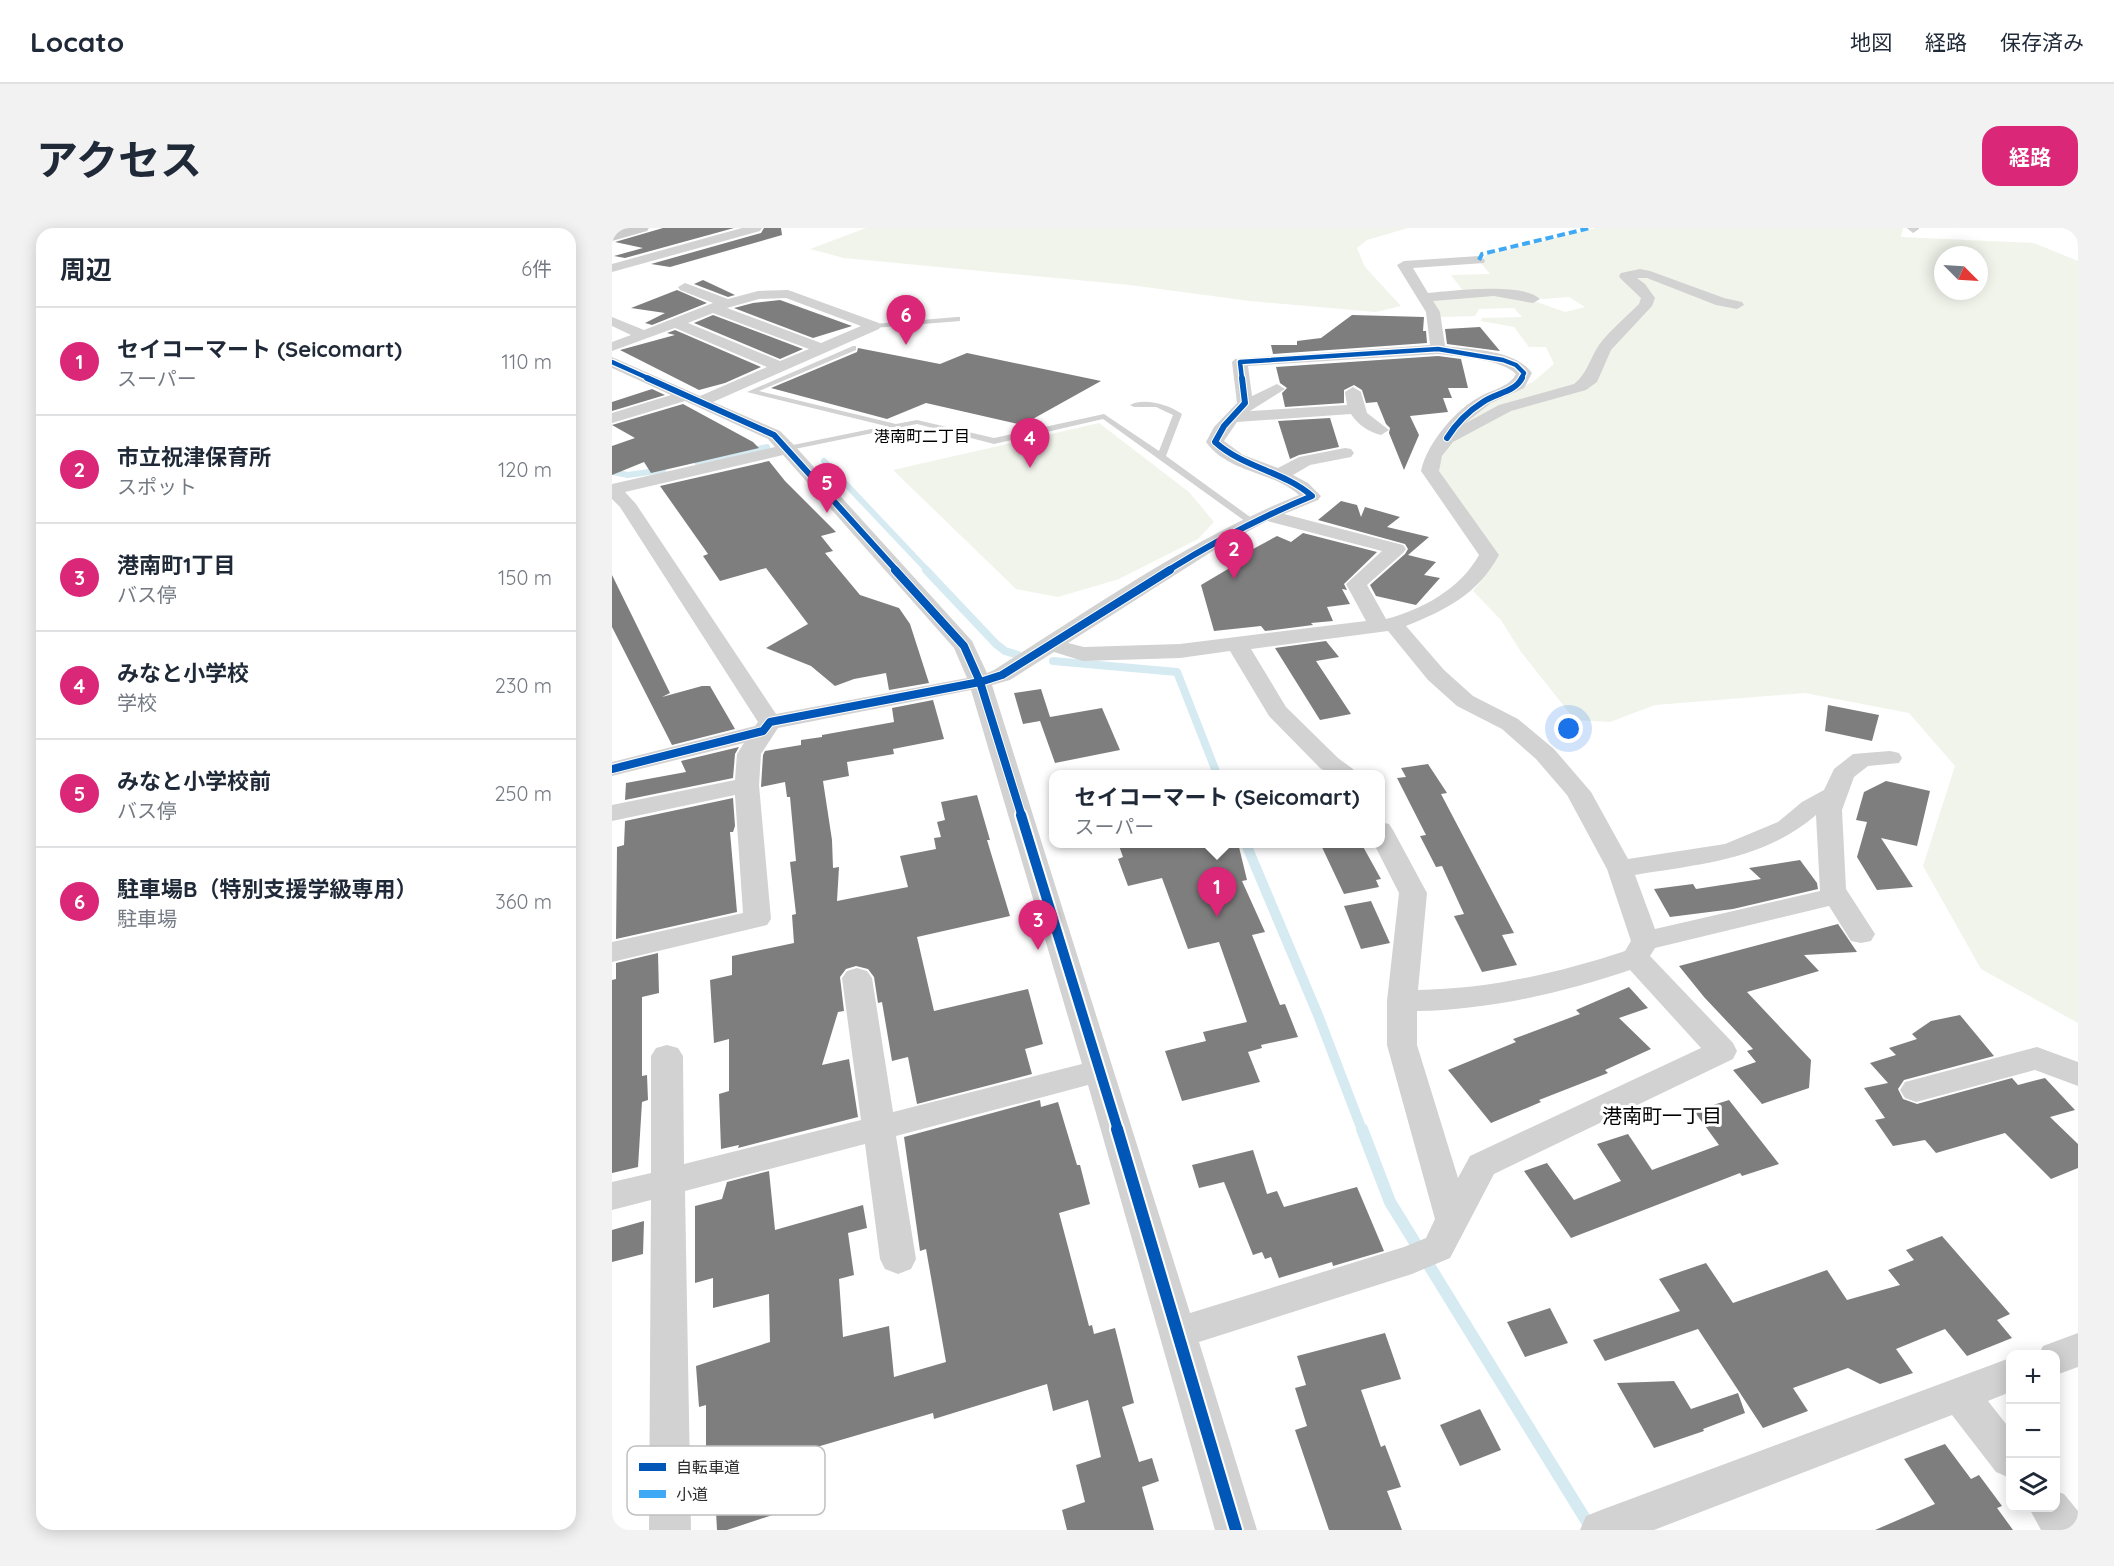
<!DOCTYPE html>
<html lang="ja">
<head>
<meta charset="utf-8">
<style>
  :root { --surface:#fff; --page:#f2f2f3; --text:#1f2937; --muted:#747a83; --line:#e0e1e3; --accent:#db2777 }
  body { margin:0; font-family:Quicksand,"Noto Sans JP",sans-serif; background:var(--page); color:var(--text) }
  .controls { position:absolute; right:18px; bottom:18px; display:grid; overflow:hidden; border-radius:12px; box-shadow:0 3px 15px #0003 }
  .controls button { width:54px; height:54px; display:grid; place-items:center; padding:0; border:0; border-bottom:2px solid var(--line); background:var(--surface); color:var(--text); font:30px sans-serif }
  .compass { position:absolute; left:1322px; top:18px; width:54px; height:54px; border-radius:50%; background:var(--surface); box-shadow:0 3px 15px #0003; rotate:114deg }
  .you { position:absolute; left:957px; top:501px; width:21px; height:21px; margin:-15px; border:4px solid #fff; border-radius:50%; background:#1a73e8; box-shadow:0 0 0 9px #1a73e833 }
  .badge { display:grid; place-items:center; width:39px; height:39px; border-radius:50%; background:var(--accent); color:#fff; font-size:20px; font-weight:700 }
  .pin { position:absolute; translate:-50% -50px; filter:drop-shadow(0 2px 3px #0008) }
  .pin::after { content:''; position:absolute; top:32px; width:21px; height:18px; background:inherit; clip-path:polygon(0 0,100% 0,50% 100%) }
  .popup { position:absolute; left:437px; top:542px; width:336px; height:78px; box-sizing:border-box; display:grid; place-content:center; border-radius:12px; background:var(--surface); filter:drop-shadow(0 2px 4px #0005); font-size:20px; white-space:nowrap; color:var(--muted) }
  .popup b { font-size:22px; color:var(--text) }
  .popup::after { content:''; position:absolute; left:50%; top:100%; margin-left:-12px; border:12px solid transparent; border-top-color:var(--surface) }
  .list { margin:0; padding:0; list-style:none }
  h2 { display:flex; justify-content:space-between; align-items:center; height:78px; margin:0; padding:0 24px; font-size:26px }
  h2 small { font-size:20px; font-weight:400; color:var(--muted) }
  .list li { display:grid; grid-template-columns:39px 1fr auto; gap:18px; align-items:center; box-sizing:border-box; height:108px; padding:0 24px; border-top:2px solid var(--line) }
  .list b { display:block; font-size:22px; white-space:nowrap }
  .list p { margin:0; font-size:20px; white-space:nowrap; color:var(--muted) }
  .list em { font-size:20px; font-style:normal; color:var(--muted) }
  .icon { flex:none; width:33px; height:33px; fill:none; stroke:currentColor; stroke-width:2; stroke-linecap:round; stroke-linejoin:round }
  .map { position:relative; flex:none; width:1466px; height:1302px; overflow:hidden; border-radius:18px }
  header { display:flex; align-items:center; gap:36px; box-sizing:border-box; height:84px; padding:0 30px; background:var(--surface); border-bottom:2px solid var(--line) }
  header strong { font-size:28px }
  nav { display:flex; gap:33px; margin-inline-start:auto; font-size:21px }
  .intro { display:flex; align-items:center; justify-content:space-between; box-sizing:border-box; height:144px; padding:0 36px }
  h1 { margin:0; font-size:42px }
  .button { padding:15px 27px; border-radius:18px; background:var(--accent); color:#fff; font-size:21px; font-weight:700 }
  main { display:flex; gap:36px; padding:0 36px }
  aside { flex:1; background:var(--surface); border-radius:18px; box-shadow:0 3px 15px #0003 }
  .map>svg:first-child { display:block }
</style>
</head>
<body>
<header>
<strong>Locato</strong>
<nav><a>地図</a><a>経路</a><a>保存済み</a></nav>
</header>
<div class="intro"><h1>アクセス</h1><a class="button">経路</a></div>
<main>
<aside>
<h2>周辺<small>6件</small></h2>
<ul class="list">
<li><span class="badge">1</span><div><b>セイコーマート (Seicomart)</b><p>スーパー</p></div><em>110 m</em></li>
<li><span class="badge">2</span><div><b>市立祝津保育所</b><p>スポット</p></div><em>120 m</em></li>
<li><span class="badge">3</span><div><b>港南町1丁目</b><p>バス停</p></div><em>150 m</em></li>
<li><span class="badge">4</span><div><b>みなと小学校</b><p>学校</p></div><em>230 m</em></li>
<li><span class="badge">5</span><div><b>みなと小学校前</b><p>バス停</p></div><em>250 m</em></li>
<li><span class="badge">6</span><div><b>駐車場B（特別支援学級専用）</b><p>駐車場</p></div><em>360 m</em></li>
</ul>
</aside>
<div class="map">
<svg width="1466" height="1302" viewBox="0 0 1466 1302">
  <rect width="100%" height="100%" fill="#fff"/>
  <g fill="#f1f4eb" fill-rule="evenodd">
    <path d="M254,0H796L755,12L745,20L753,39L789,78L764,84L638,73L518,57L232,30L198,21Z"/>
    <path d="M984,0H1291L1289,9L1422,15L1466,33V795L1369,741L1311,638L1343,538L1297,485L1193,465L1043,477L998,494L963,492L909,424L889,392L861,363L881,337L882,325L822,243L852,192L876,173L921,154L942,136L934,119H917L902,99L869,93L870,90L910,89L902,80L867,81L863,88L829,89L817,70L879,65L922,73L953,84L973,79L957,69L932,71L884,63L852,64L839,47L878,46L868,34L874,27ZM1331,27H1367V63H1331Z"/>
    <path d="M487,195L577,264L602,294L586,311L507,351L446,369L404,361L281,242Z"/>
  </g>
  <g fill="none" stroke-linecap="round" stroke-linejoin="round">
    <g stroke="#d6eaf2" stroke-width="6">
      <path d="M212,233L316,343"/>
      <path d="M85,234L155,219"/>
      <path d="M0,244L16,247L51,242"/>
    </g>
    <g stroke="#d6eaf2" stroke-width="8">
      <path d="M314,342L384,416L393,423L406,427"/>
      <path d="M441,433L565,444L605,546"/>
    </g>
    <path stroke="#d6eaf2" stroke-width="10" d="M634,616L706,787L750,902"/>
    <path stroke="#d6eaf2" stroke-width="12" d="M750,901L778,974L980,1302"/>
  </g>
  <g fill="#7e7e7e">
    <path d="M51,0H122L13,30L2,28L31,20L3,14Z"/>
    <path d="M152,0H169L170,7L58,39L39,36L149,5Z"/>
    <path d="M91,52L123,67L116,69L82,56Z"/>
    <path d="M65,62L95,75L40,97L33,95L53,85L19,80Z"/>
    <path d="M168,72L240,98L201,110L122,80L141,75Z"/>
    <path d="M101,87L191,121L168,131L82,95Z"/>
    <path d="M740,87L812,89L811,103H814L815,115L661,126L659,117H685V113L709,110Z"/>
    <path d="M868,99L888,123L835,116L833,101Z"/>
    <path d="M63,102L149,139L113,155L87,162L8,122L63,107L55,105Z"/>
    <path d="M246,120L328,136L355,125L489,153L410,197L314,175L275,191L159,160L245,124Z"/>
    <path d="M826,128L849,131L856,160H836L840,170H831L836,184L798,188L807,207L792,242L777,205L778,200L774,196L765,174L754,175L750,162L742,157L732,162V175L673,179L670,165L675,160L668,155L664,139Z"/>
    <path d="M40,161L53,167L0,183V174Z"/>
    <path d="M71,176L141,214L147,220L39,245L32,234L0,247V218L23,210L0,197Z"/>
    <path d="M718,190L727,219L687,227L678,231L666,193Z"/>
    <path d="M157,233L173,253L224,304L209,308L221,323L213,325L248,367L287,380L298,396L317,455L277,462L274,445L242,451L223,458L199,438L154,420L196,396L154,340L108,353L91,328L96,326L48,258Z"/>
    <path d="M729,273L745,277L749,289L753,279L788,289L775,299L817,309L796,327L824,334L812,347L828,350L804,377L764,368L758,357L793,326L796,321L793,316L706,292Z"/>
    <path d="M691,305L765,324L732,356L735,362L730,361L738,376L715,379L721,393L699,395L701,397L653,403L649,398L602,403L589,357L638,328L632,326L665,308L679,314Z"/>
    <path d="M0,347L58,465L50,469L90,458H98L123,501L60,517L0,399Z"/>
    <path d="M714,413L727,429L704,433L739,486L708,492L663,420Z"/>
    <path d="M429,461L438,489L490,480L508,522L443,535L428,493L411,496L402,465Z"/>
    <path d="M321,472L332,511L281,521L282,526L235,534L237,548L211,553L220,612L221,640L227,639L225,673L296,659L288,628L324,621L322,610L329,609L325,594L333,592L329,574L365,567L378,612H375L398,688L305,709L322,783L416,761L431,816L413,821L420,846L305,876L296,829L280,833L270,774L266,775L262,749L256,741L244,738L234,741L228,749L232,783L226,784L210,837L237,831L246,889L126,920L127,917L109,921L107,866L117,863V811L102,815L98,752L120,747V728L182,715L180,687L184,686L178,634L184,633L178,569H175L173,554L149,559L151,527L153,523L189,517V512L210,509V507L282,494L280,480Z"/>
    <path d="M1216,477L1267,487L1260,513L1213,503Z"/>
    <path d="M127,519L123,526L121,550L13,572L14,555L74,544L69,533Z"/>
    <path d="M816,536L835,565L829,566L902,705L890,707L905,737L870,744L842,688L852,686L830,638L824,639L808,608L814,607L785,550L794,549L789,540Z"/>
    <path d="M1274,553L1318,563L1305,618L1269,610L1301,659L1265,662L1245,629L1255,594L1244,592L1252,564Z"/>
    <path d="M121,570L123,598L121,604H118L125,684L4,711L5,619L12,617L13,593Z"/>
    <path d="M506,615H626L635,652L630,653L653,704L640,707L668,777L673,776L686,809L649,817L650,820L636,824L648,854L570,873L553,823L594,813L591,804L635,794L607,714L576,721L550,650L516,658L506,631L511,629Z"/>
    <path d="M708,615H749L769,651L764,652L767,659L732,666Z"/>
    <path d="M1188,632L1205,655L1206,661L1121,681L1058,689L1042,661L1081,656L1084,661L1149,651L1137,640Z"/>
    <path d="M759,673L778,715L749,721L732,678Z"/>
    <path d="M1226,696L1245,724L1192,727L1207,743L1135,764L1199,832L1197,860L1150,876L1121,842L1144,834L1135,823L1141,821L1092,769L1067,738Z"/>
    <path d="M46,725L47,765L30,769V848L35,847L36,872L30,874L26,939L0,945V752L4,751V735Z"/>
    <path d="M1017,759L1036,780L1007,790L1039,821L993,842L996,845L927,872L929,874L879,895L836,842L904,814L901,811L968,786L964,782Z"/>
    <path d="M1348,787L1382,828L1292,852L1286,861L1291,871L1305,876L1400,850L1406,857L1433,850L1463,882L1438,889L1466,916V940L1439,951L1393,905L1324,925L1313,912L1281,918L1263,892L1273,890L1252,860L1276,855L1258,835L1284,827L1277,820L1305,811L1300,806L1319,793Z"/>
    <path d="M428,872L429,879L446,874L465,937H468L478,976L447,985L477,1098L480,1097L482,1106L503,1100L522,1175L510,1179L527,1234L540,1230L547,1253L530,1259L542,1302H455L450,1282L473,1274L464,1237L489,1229L476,1172L441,1183L435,1156L322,1191L321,1185L191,1223L195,1263L175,1270L176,1282L115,1302H105L102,1247L94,1250V1177L87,1179L84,1138L158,1114L157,1066L101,1080V1050L83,1055V978L110,971L115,954L157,943L163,1002L251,977L255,1000L236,1005L242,1047L227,1051L231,1109L277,1098L282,1149L334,1134L314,1021L308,1023L292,909Z"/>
    <path d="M1117,872L1167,936L1130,948L1128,945L959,1010L912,943L935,935L962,972L1009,953L985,916L1016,906L1040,942L1107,917L1082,883Z"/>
    <path d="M641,922L655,966L665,963L672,979L745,959L772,1023L721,1038L720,1034L667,1050L659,1029L653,1031L650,1024L641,1027L612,954L587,960L580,937Z"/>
    <path d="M32,993L31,1026L0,1034V1002Z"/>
    <path d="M1330,1008L1398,1086L1385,1092L1400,1110L1355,1128L1333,1101L1284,1121L1301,1145L1268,1156L1236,1140L1181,1160L1196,1183L1151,1200L1086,1101L993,1133L981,1112L1068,1083L1047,1051L1094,1035L1121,1075L1215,1042L1235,1072L1288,1057L1276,1042L1302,1032L1294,1022Z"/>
    <path d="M938,1080L956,1115L913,1129L895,1094Z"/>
    <path d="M773,1105L789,1151L749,1162L769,1219L773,1217L789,1259L775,1263L790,1302H717L683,1202L695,1198L683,1160L694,1157L685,1128Z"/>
    <path d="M1062,1153L1079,1181L1126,1165L1133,1185L1091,1201L1092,1203L1042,1220L1005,1155Z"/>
    <path d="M868,1181L889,1222L848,1238L828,1197Z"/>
    <path d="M1333,1216L1359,1251L1367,1247L1390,1278L1385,1280L1401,1302H1263L1323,1276L1292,1231Z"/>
  </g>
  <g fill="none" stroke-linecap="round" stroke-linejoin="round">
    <g fill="#d2d2d2" fill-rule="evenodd">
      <path d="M345,89H348V93L262,100L258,98L262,96Z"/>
      <path d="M241,118H244V122L147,163L284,196L305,192L382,210L492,186L547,223L561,187L544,179H522L518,177C532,169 558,177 570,186L554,228L645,294L637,296L491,191L382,216L305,196L173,223V219L176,218L274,198L135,164Z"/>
    </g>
    <g fill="#d2d2d2" fill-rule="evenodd">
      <path d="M130,0H150L148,3L0,44V36Z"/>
      <path d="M1295,0H1307V1L1301,5Z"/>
      <path d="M867,28L873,32L872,35L801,40L816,65C840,63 911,54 928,71L921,75L882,68L821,73L828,84L833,118C860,122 902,121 920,145L912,160L879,175L852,196L887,177L962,156C975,146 978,130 987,117C998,102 1013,90 1027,76L1029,70L1009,51L1007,48L1009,45L1028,41L1038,43L1112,70L1130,74L1132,77L1125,81L1104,77L1035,50H1025L1033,56L1043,70L1040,78L999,122L985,154L974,162L899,183L841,214L830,228L827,243L887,327C866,366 834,382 794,398L832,442L861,468L906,491L942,521L979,564L1016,631L1113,616L1166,594L1190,574L1212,562L1222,541L1241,526L1278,523L1287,525L1290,530L1287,535L1256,538L1242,549L1230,582L1234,661L1263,706L1259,713L1249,715L1239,713L1217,678L1043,720L1038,728L1121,815L1125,823L1121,831L882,946L838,1030L800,1046L587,1114L645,1302H603L476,857L284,908L304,1031L299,1041L286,1046L273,1041L268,1031L253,916L73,963L79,1302H37L39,972L0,982V954L39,945V828L44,820L55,817L66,820L71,828L72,936L249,892L230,750L235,743L245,740L255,743L260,750L281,884L470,836L359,462L166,500L149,526L147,557L159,691L155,697L0,734V714L131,685L123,567L0,593V577L123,552L125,526L132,515L0,548V534L143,498L146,494L8,279L0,271V256L163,219L156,211L73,173L0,195V185L59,167L0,140V129L88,168L155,139L63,100L0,123V114L19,107L0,98V89L32,102L101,75L68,62L66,59L73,55L116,71L146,63L176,62L267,95L269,98L267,101L101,174L168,203L182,217L360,413L375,445L382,442C481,380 579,310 687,267C660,243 616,245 594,214L602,199L625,175L620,134L623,131L818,117L814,84L785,37L792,33ZM174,70L249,98L209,115L115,80L147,71ZM101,85L197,121L168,133L76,95ZM826,126C847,129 889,131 904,146C897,159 882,161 869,168C844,181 815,215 809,243L867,327C849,360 810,382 774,391L755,357L791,325L794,321L791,317L672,286L706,272L709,268L696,255L681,247L698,237L739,229L742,225L739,221L733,220L687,229L666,240L631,227L612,213L625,194L739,186C746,197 757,204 769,207L777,202L755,185L749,164L741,159L733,164L735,177L638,183L673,161L665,156L640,168L636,138ZM171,227L342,420L355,450L164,486L24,276L13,264ZM655,293L770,323L734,356L754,393L568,416L472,419L456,415L607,319ZM776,403L816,452L845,478L890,501L924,531L955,567L995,641L1019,713L1013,723C947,745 876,761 806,762L815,665L781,602L777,596L768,594V616H762L787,665L775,773V817L823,991L814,1010L792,1019L578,1085L380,457L398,452L442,424L471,433L568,430L618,423L657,488L708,540L717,546H744L741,541L726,530L674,479L639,421ZM1204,587L1208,663L1043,701L1023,647C1089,636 1152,632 1204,587ZM1018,742L1089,820L858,928L846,950L805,817V783C875,782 951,765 1018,742Z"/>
      <path d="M1425,819L1466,834V858L1423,842L1304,874L1293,870L1288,862L1293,854Z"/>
      <path d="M1466,1105V1139L1444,1147V1126H1427L1431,1118Z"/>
      <path d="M1398,1130V1164L1376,1173L1398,1201V1250L1384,1244L1340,1187L1042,1302H968L974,1288L989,1282Z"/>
      <path d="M1444,1263L1452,1266L1466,1283V1302H1429L1417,1280H1444Z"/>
    </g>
    <path fill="#cbcbcb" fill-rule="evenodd" d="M13,0H37L35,3L0,13V3Z"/>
    <path stroke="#3fa9f5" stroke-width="4" stroke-dasharray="8 4" stroke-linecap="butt" d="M867,32L870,26L978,0"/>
    <defs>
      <g id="cycleway-far4">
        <path d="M0,134L38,151"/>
        <path d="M630,151L628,134L826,121L891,132L904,137L912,145L909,151"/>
      </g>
      <g id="cycleway-far3">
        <path d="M35,150L162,207L285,343"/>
        <path d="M835,210C845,194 855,184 871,174C884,165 903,164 910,150"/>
        <path d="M555,343C602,314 649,289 700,268C671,243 632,240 603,214L612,198L633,175L630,150"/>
      </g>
      <g id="cycleway-far2">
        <path d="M283,342L352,418L368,454L410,589"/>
        <path d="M0,541L151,503L158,494L368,454L390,447L558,342"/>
      </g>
      <path id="cycleway-far1" d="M409,587L506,902"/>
      <path id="cycleway" d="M505,901L624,1302"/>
    </defs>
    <use href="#cycleway-far4" stroke="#fff" stroke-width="7"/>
    <use href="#cycleway-far3" stroke="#fff" stroke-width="8"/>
    <use href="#cycleway-far2" stroke="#fff" stroke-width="10"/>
    <use href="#cycleway-far1" stroke="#fff" stroke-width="14"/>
    <use href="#cycleway" stroke="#fff" stroke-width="16"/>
    <use href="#cycleway-far4" stroke="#0057b8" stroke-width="4.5"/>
    <use href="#cycleway-far3" stroke="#0057b8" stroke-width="6"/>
    <use href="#cycleway-far2" stroke="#0057b8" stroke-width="8"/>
    <use href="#cycleway-far1" stroke="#0057b8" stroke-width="10"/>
    <use href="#cycleway" stroke="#0057b8" stroke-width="12"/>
  </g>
  <g text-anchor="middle" stroke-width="6" stroke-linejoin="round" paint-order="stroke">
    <g font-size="16" fill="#000" stroke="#fff">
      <text x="310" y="214">港南町二丁目</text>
    </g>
    <g font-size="20" fill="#000" stroke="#fff">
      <text x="1050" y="895">港南町一丁目</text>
    </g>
  </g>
  <rect x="15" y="1218" width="198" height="69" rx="9" fill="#fff" stroke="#c0c0c0" stroke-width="1.5"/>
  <rect x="27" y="1235" width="27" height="8" fill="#0057b8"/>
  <rect x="27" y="1262" width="27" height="8" fill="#3fa9f5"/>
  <g font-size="16" fill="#2d2d2d">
    <text x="64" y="1245">自転車道</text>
    <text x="64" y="1272">小道</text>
  </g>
</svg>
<div class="controls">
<button>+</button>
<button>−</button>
<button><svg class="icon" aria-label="layers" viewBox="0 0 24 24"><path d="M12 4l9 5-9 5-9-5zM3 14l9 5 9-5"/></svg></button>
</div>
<svg class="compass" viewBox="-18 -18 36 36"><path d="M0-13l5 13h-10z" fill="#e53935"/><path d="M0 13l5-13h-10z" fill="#747a83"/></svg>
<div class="you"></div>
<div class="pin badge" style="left:605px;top:689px">1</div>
<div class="popup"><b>セイコーマート (Seicomart)</b>スーパー</div>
<div class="pin badge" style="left:622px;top:351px">2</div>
<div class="pin badge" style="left:426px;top:722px">3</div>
<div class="pin badge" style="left:418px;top:240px">4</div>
<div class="pin badge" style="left:215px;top:285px">5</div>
<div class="pin badge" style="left:294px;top:117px">6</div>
</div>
</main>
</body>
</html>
